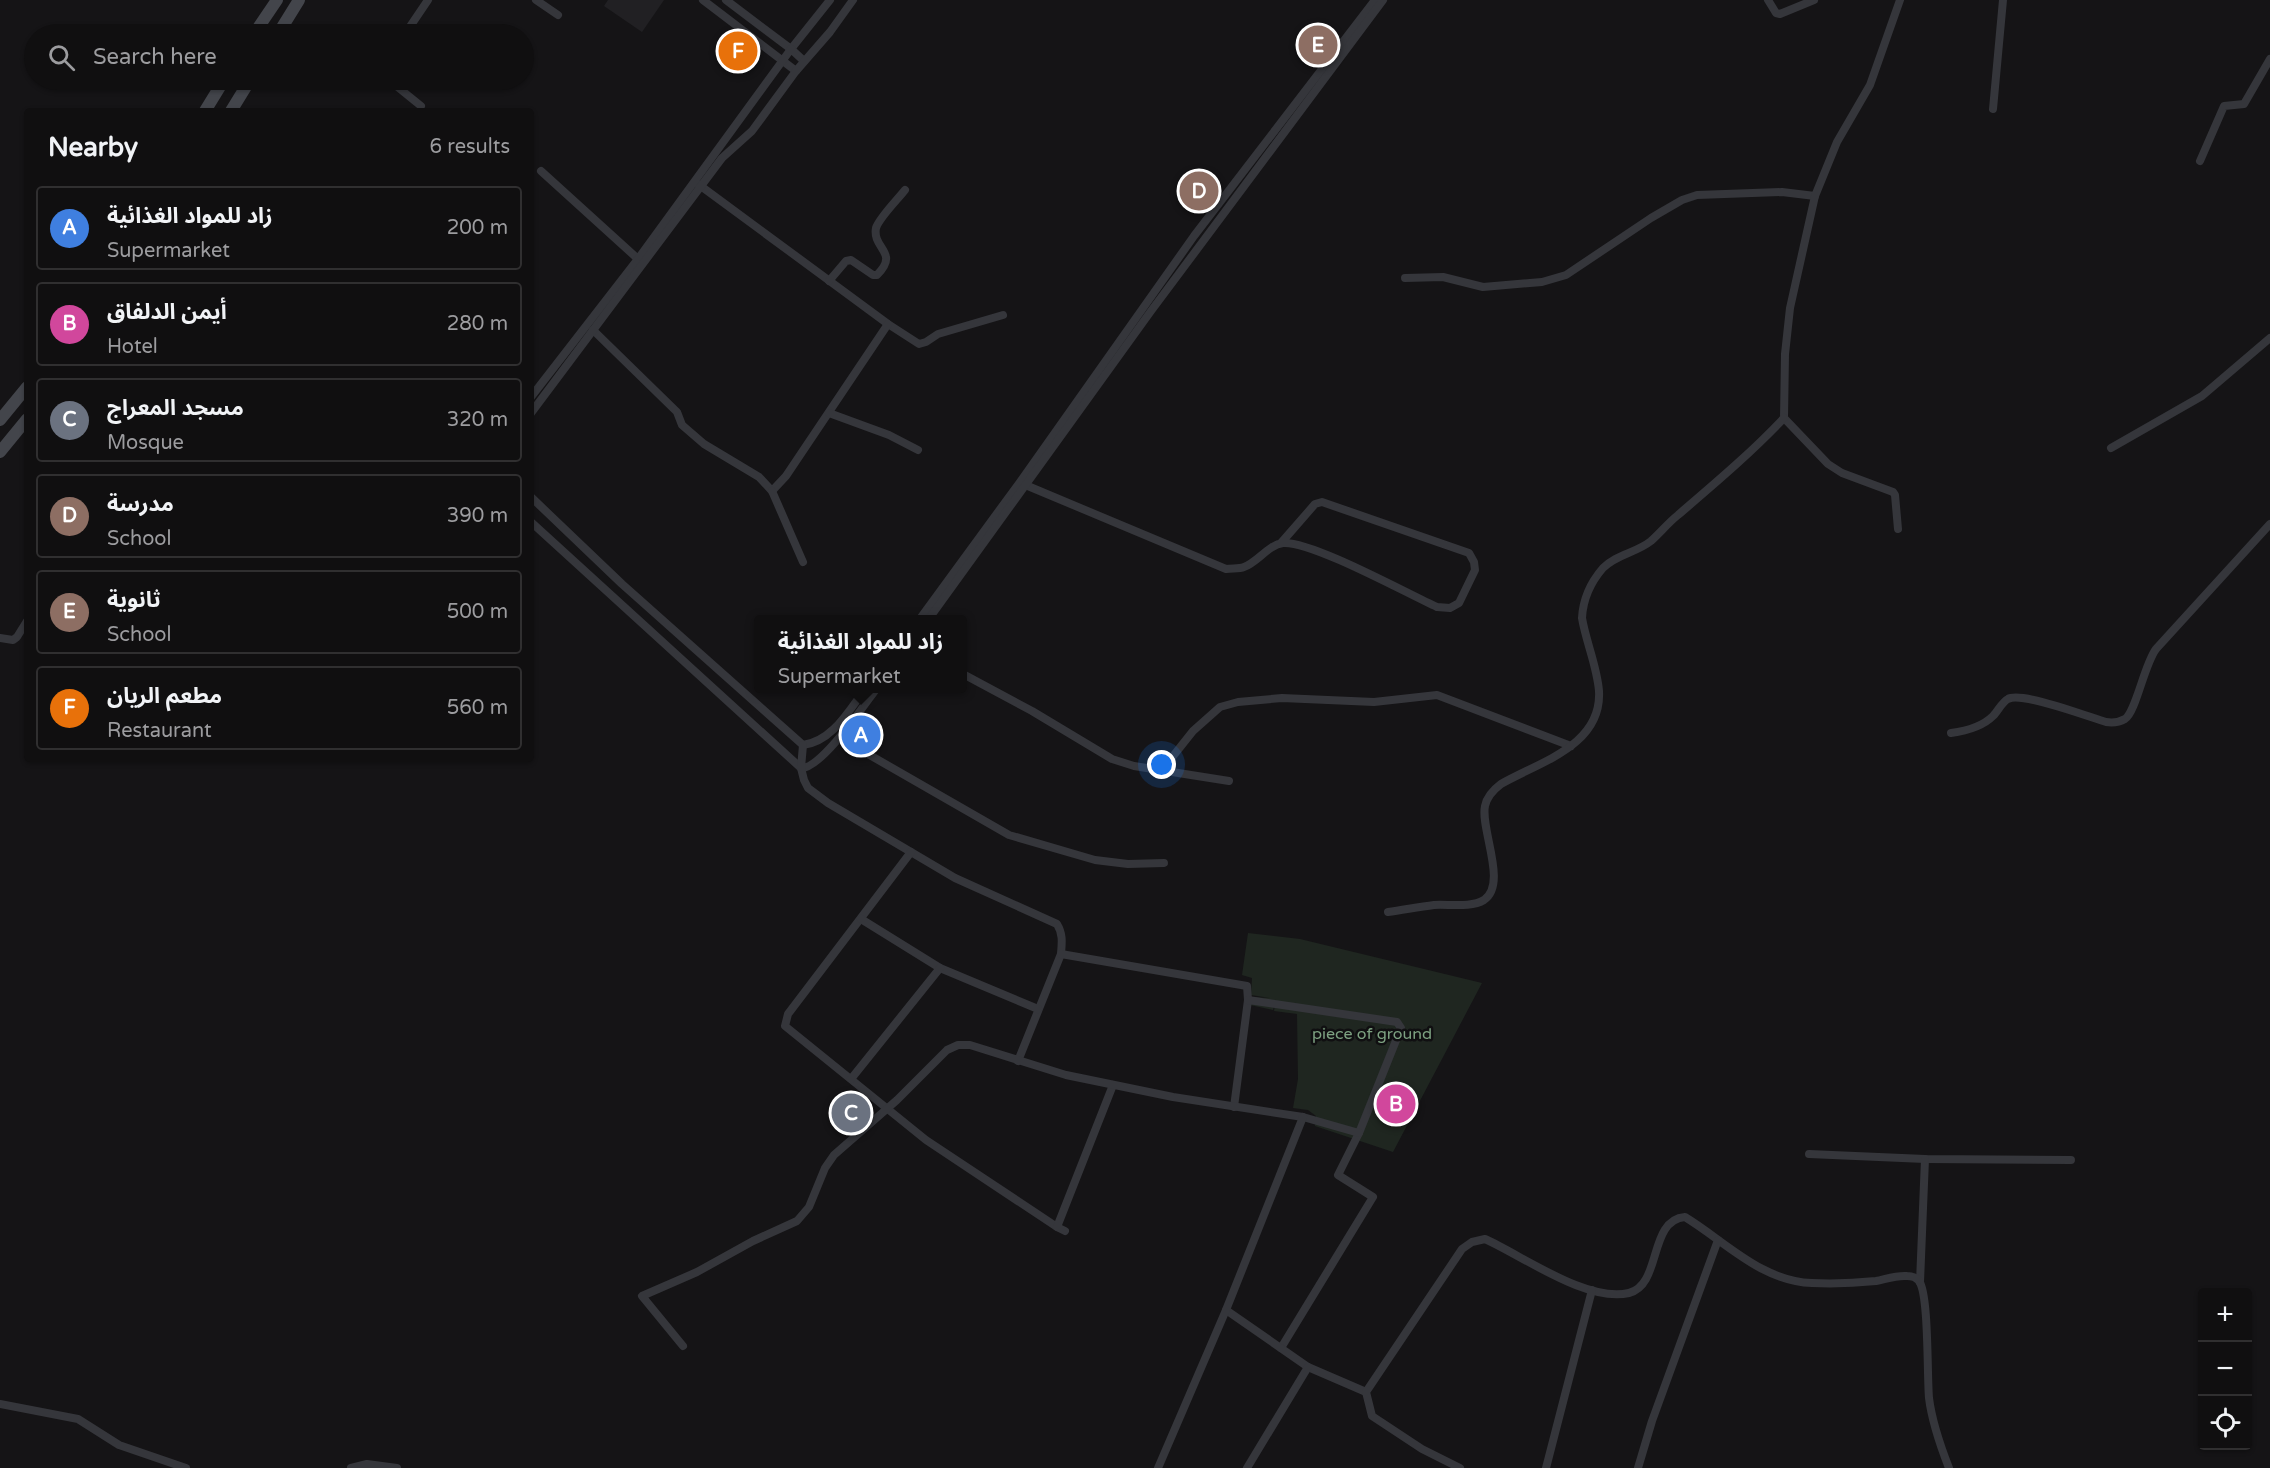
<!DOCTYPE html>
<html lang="en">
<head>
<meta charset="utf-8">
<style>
  :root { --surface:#100f10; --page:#191819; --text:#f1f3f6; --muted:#9c9c9f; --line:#302f30; --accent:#8c9099 }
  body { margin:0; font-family:"Varela Round","Noto Sans Arabic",sans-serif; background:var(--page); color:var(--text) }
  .controls { position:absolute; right:18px; bottom:18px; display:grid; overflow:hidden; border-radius:6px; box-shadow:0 2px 4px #0004 }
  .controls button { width:54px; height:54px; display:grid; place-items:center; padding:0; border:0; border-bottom:2px solid var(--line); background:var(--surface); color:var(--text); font:30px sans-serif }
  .you { position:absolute; left:1162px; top:765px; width:21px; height:21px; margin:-15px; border:4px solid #fff; border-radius:50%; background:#1a73e8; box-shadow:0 0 0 9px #1a73e833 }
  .badge { display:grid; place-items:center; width:39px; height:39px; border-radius:50%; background:var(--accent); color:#fff; font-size:20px; font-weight:700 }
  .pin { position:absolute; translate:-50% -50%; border:3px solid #fff; box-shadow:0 2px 6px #0006 }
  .popup { position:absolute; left:754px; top:615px; width:213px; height:78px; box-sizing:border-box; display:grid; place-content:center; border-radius:6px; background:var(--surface); filter:drop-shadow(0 2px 4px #0005); font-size:20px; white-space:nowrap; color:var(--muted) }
  .popup b { font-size:22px; color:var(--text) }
  .popup::after { content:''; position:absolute; left:50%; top:100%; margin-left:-12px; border:12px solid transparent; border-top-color:var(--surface) }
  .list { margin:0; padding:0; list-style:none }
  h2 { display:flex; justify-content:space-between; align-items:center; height:78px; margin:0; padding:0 24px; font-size:26px }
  h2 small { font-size:20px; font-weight:400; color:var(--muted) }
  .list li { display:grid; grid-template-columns:39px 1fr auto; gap:18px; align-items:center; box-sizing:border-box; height:84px; margin:0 12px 12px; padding:0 12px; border:2px solid var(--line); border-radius:6px }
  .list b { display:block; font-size:22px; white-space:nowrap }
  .list p { margin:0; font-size:20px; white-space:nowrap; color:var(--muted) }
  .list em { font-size:20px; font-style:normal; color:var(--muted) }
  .icon { flex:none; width:33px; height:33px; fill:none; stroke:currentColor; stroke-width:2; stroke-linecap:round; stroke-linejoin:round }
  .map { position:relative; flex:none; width:2270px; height:1468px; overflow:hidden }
  .search { position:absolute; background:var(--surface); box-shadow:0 2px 4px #0004; left:24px; top:24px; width:510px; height:66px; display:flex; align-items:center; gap:15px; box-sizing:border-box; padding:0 21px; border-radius:33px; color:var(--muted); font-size:22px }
  .panel { position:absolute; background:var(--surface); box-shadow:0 2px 4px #0004; left:24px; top:108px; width:510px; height:654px; border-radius:6px }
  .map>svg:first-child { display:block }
</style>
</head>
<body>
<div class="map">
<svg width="2270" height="1468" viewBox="0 0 2270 1468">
  <rect width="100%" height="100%" fill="#151416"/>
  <path fill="#212023" d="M608,0H664L642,32L604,6Z"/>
  <path fill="#1f2620" d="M1248,933L1300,939L1482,983L1393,1152L1315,1126L1316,1116L1308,1110L1293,1108L1298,1079L1297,1014L1274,1011L1276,999L1273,1010L1250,1005L1251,997L1270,998L1251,995L1252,978L1242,975Z"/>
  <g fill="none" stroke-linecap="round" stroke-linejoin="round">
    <g stroke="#35363b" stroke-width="8">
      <path d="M536,0L558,15"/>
      <path d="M703,0L796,71"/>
      <path d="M726,0L791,49L830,0"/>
      <path d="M1768,0L1776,13L1780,14L1814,0"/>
      <path d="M405,34L428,0"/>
      <path d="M389,80L421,106"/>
      <path d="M1993,109L2003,0"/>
      <path d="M2200,161L2224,106L2244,104L2270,59"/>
      <path d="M541,171L638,259"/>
      <path d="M698,184L888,324L919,344L926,342L938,334L1003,315"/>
      <path d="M1405,278L1443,277L1483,287L1542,282L1566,275L1651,218L1682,200L1697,195L1782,192L1815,196"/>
      <path d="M829,281L846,261L851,260L873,275H877C900,252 872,249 876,228C879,218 898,199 905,190"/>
      <path d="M593,330L677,412L682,425L704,444L759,477L772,491L786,476L888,324"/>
      <path d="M531,397L638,259L791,49L804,61"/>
      <path d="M531,413L722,158L752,131L796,71L830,32L853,0"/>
      <path d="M829,413L889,435L918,450"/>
      <path d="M2111,448L2202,396L2270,338"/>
      <path d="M1023,484L1226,569C1232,568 1239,569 1244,567C1258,562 1268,545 1283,543C1312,541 1406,593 1437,607L1450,608L1459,603L1475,570L1474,562L1469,553L1322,502L1315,504L1281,543"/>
      <path d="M772,491L803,562"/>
      <path d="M531,497L622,584L803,745C833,741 849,710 866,688"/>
      <path d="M531,522L801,768C821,769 864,705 877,688"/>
      <path d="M1898,529L1895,495L1893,492L1842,473L1828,464L1784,418L1785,354L1790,308L1815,196L1837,142L1870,85L1900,0"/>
      <path d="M919,620L1020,482L1194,236L1375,0"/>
      <path d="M928,620L1151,311L1383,0"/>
      <path d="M0,638L13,640L17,637L27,621"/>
      <path d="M963,674L1032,711L1112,759L1134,766L1229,781"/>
      <path d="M1951,733C1966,731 1982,727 1993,716C1998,711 2002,702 2008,699C2021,691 2089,717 2106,722C2113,723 2118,723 2125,719C2136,712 2144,665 2156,649L2270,524"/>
      <path d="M840,738L1009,835L1095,860L1128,864L1164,863"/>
      <path d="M803,745L801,768L804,780L808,788L828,803L955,878L1057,924C1063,934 1062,942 1061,954L1018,1061"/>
      <path d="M1162,770L1193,731L1220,707L1238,702L1282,698L1374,702L1437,695L1571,746"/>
      <path d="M911,852L788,1014L785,1026L926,1140L1057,1227"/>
      <path d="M1388,912C1403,910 1418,907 1434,905C1449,904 1471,908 1484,900C1508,884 1480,829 1485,806C1487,796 1493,790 1501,784C1539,762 1602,746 1599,691C1597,666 1586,642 1582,618C1583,599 1590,583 1603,568C1617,554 1636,553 1651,541C1660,533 1668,523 1678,515C1714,484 1751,453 1784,418"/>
      <path d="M861,919L940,968L1038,1009"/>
      <path d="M1061,954L1247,986L1248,1000L1234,1107"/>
      <path d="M1248,1000L1397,1022L1401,1028L1359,1133L1338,1175L1373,1197L1281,1348"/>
      <path d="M851,1079L940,968"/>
      <path d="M1809,1154L1925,1159L2071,1160"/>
      <path d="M1065,1231L1057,1227L1113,1085"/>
      <path d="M1920,1282L1925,1159"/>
      <path d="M1226,1310L1308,1367L1366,1392"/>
      <path d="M683,1346L642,1296L697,1272L753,1241L797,1221L809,1207L825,1168L834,1155L897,1100L947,1050L958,1045H970L1066,1075L1173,1097L1303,1117L1359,1133"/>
      <path d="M0,1404L78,1419L119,1445L186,1468"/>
      <path d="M351,1468L367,1464L397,1468"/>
      <path d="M1158,1468L1226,1310L1303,1117"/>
      <path d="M1247,1468L1308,1367"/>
      <path d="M1460,1468L1422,1449L1372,1416L1366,1392L1462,1249L1472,1242L1485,1239C1523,1256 1587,1303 1629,1293C1662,1285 1648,1220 1685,1217C1726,1242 1761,1281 1812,1283C1833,1284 1856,1283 1876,1281C1886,1279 1897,1275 1907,1276C1912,1276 1916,1277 1919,1281C1929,1294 1927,1376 1929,1398C1932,1422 1940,1445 1949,1468"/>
      <path d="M1546,1468L1592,1290"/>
      <path d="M1638,1468L1652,1421L1718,1240"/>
    </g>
    <g stroke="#43454b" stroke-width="12">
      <path d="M254,34L277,0"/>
      <path d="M278,34L299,0"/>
      <path d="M205,111L224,80"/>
      <path d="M231,111L250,80"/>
      <path d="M0,420L27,387"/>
      <path d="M0,452L27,419"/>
    </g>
  </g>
  <g text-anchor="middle" stroke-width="5" stroke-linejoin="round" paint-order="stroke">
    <g font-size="16" fill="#7da181" stroke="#100f11">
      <text x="1372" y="1039">piece of ground</text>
    </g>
  </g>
</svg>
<div class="controls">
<button>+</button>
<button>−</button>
<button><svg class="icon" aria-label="locate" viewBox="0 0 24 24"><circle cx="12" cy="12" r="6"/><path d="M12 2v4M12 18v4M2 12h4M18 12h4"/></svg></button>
</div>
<div class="you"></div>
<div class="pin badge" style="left:861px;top:735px;background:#3f7fe0">A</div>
<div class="popup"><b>زاد للمواد الغذائية</b>Supermarket</div>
<div class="pin badge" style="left:1396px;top:1104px;background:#d1479c">B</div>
<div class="pin badge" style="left:851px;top:1113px;background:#6b7280">C</div>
<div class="pin badge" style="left:1199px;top:191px;background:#8d6e63">D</div>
<div class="pin badge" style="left:1318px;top:45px;background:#8d6e63">E</div>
<div class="pin badge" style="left:738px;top:51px;background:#e8710a">F</div>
<div class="search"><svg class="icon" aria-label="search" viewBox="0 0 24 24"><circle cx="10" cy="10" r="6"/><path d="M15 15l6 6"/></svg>Search here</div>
<section class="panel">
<h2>Nearby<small>6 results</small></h2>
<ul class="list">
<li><span class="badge" style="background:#3f7fe0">A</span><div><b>زاد للمواد الغذائية</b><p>Supermarket</p></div><em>200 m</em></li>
<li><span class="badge" style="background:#d1479c">B</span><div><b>أيمن الدلفاق</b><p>Hotel</p></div><em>280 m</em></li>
<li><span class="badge" style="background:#6b7280">C</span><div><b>مسجد المعراج</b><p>Mosque</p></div><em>320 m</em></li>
<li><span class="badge" style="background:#8d6e63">D</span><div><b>مدرسة</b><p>School</p></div><em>390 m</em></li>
<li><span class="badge" style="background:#8d6e63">E</span><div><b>ثانوية</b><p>School</p></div><em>500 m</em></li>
<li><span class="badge" style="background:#e8710a">F</span><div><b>مطعم الريان</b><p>Restaurant</p></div><em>560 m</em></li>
</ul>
</section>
</div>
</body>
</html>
